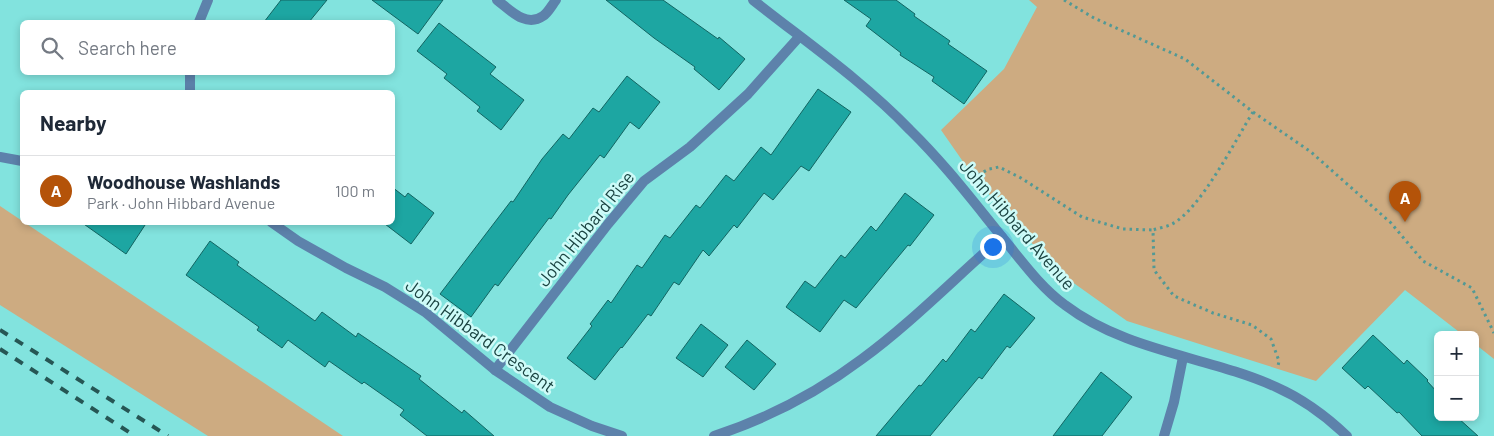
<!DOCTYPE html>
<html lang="en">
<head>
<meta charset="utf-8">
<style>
  :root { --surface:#fff; --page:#f2f2f3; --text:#1f2937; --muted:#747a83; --line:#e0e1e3; --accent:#b45309 }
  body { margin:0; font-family:Barlow,sans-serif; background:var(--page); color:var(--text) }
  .controls { position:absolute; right:15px; bottom:15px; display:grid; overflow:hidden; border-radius:8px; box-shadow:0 2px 8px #0003 }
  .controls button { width:45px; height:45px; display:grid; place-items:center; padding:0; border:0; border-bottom:1px solid var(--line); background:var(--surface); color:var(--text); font:25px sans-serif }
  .you { position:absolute; left:992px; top:246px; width:18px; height:18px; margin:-12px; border:4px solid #fff; border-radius:50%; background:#1a73e8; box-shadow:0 0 0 8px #1a73e833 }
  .badge { display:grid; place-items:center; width:32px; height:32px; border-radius:50%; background:var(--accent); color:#fff; font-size:16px; font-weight:700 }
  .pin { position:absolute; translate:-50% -41px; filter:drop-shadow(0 1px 2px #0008) }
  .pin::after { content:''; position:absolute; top:26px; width:18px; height:15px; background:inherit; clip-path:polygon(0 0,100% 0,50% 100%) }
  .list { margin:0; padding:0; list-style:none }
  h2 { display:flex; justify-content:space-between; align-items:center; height:65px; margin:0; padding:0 20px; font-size:21px }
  h2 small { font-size:16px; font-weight:400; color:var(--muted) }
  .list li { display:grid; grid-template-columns:32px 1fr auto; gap:15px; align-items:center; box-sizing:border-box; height:70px; padding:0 20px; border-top:1px solid var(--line) }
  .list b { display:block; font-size:19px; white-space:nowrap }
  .list p { margin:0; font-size:16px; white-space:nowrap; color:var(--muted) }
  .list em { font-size:16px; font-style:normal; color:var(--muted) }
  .icon { flex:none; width:28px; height:28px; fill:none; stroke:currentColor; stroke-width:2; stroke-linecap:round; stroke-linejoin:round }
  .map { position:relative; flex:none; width:1494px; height:436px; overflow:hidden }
  .search { position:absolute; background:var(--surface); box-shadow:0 2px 8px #0003; left:20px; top:20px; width:375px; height:55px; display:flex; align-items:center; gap:12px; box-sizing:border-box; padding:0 18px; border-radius:8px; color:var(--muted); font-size:19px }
  .panel { position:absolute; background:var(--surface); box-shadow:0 2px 8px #0003; left:20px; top:90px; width:375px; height:135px; border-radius:8px }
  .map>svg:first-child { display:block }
</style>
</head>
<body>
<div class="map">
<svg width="1494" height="436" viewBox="0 0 1494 436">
  <rect width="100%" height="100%" fill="#82e3de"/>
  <g fill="#cdab81">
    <path d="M1029,0H1494V359L1475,344V335H1463L1405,290L1316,381L1127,321L1061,274L1008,218L964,163L941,130L1004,69L1037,7Z"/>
    <path d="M0,206L343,436H208L0,305Z"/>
  </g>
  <g fill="#1da6a2" stroke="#126562">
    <path d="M281,0H327L309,22H264Z"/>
    <path d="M372,0H443L418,34Z"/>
    <path d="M606,0H663L718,39L719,37L745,59L719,90L694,69L695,67L654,38Z"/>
    <path d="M844,0H896L915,14L914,16L950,41L948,44L987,71L964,104L932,81L934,77L900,55L901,53L866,26L871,19Z"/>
    <path d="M439,23L496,67L490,74L524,100L501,130L477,111L480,107L444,78L447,74L417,51Z"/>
    <path d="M627,76L660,102L639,129L630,122L604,158L600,155L568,195L551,219L549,218L498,286L495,284L471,317L440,294L511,201L513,202L542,159L563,134L569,139L593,108L599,112Z"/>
    <path d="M818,89L851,112L809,171L801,166L773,200L764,193L737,228L734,225L709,256L703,250L679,285L674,282L651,316L648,314L622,348L621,347L595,380L567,358L592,326L590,324L608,300L611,303L637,265L642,268L665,235L670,238L696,205L700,208L726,175L734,181L761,147L771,155Z"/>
    <path d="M392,187L405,197L408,193L434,213L411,244L385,224L392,222Z"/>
    <path d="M905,193L934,215L910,246L908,245L856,308L844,300L820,332L786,307L805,281L815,288L841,255L845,258L871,226L876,231Z"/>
    <path d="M81,222H147L126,254Z"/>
    <path d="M210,241L239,262L237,265L315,321L322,312L356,337L358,333L392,356L421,376L419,379L462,413L464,410L494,436H427L400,415L404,410L364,382L362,384L329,361L325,367L288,340L282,348L257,330L259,327L186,275Z"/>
    <path d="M1004,294L1035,318L1010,348L1007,346L982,379L979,377L930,436H876L919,385L921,386L943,359L946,362L971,329L975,332Z"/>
    <path d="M701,324L728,345L703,377L676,358Z"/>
    <path d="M1373,335L1404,364L1407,360L1428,380L1427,381L1438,393V417H1457L1478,436H1422L1399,412L1397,413L1368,386L1365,389L1342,368Z"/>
    <path d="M747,340L776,364L754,390L725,367Z"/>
    <path d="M1101,372L1132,397L1102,436H1053Z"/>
  </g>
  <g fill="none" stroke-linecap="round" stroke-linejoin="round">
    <g stroke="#529995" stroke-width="3" stroke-dasharray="2.5 4" stroke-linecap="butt">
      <path d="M1064,0L1094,18L1185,59L1253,112L1311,152L1391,223L1423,261L1472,288L1494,333"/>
      <path d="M1253,112C1235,141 1200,210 1172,224C1166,227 1159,228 1153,230L1154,270L1174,296L1213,313L1252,325L1271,339L1279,361L1278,366"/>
      <path d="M978,175L989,169L999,167L1021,178L1082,217L1123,229L1153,230"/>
    </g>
    <g stroke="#5d82ab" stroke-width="10">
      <path d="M497,0C510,10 526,28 543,16C548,13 552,5 556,0"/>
      <path d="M753,0C806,42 863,81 910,130C947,166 978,208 1011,248C1027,268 1044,290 1065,305C1127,352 1207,356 1276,387C1301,398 1327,417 1347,436"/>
      <path d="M199,22L208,0"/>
      <path d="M190,72V92"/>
      <path d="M0,157L22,161"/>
      <path d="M271,222L298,241L346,268L385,287L425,312L495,370L550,407L592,426L622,436"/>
      <path d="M495,370L608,224L644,181L690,147L748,94L799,37"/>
      <path d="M714,436C766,419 818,392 862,359C910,324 956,277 1002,237"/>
      <path d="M1164,436L1174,402L1183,357"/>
    </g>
    <g stroke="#265654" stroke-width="4" stroke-dasharray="9 9" stroke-linecap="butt">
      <path d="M0,330L168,436"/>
      <path d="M0,349L135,436"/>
    </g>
  </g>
  <g text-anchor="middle" stroke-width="5" stroke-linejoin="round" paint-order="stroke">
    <g font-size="18" fill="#1a4341" stroke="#cefbf8">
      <text transform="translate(1017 225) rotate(49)" y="6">John Hibbard Avenue</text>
      <text transform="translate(586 229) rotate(-51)" y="6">John Hibbard Rise</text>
      <text transform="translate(480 336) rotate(36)" y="6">John Hibbard Crescent</text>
    </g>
  </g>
</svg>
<div class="controls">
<button>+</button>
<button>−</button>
</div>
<div class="you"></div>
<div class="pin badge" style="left:1405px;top:222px">A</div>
<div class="search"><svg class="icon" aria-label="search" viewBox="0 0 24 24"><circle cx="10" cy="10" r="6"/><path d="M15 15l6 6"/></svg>Search here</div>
<section class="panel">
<h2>Nearby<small></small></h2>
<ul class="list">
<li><span class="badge">A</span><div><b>Woodhouse Washlands</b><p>Park · John Hibbard Avenue</p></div><em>100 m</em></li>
</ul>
</section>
</div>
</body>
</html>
